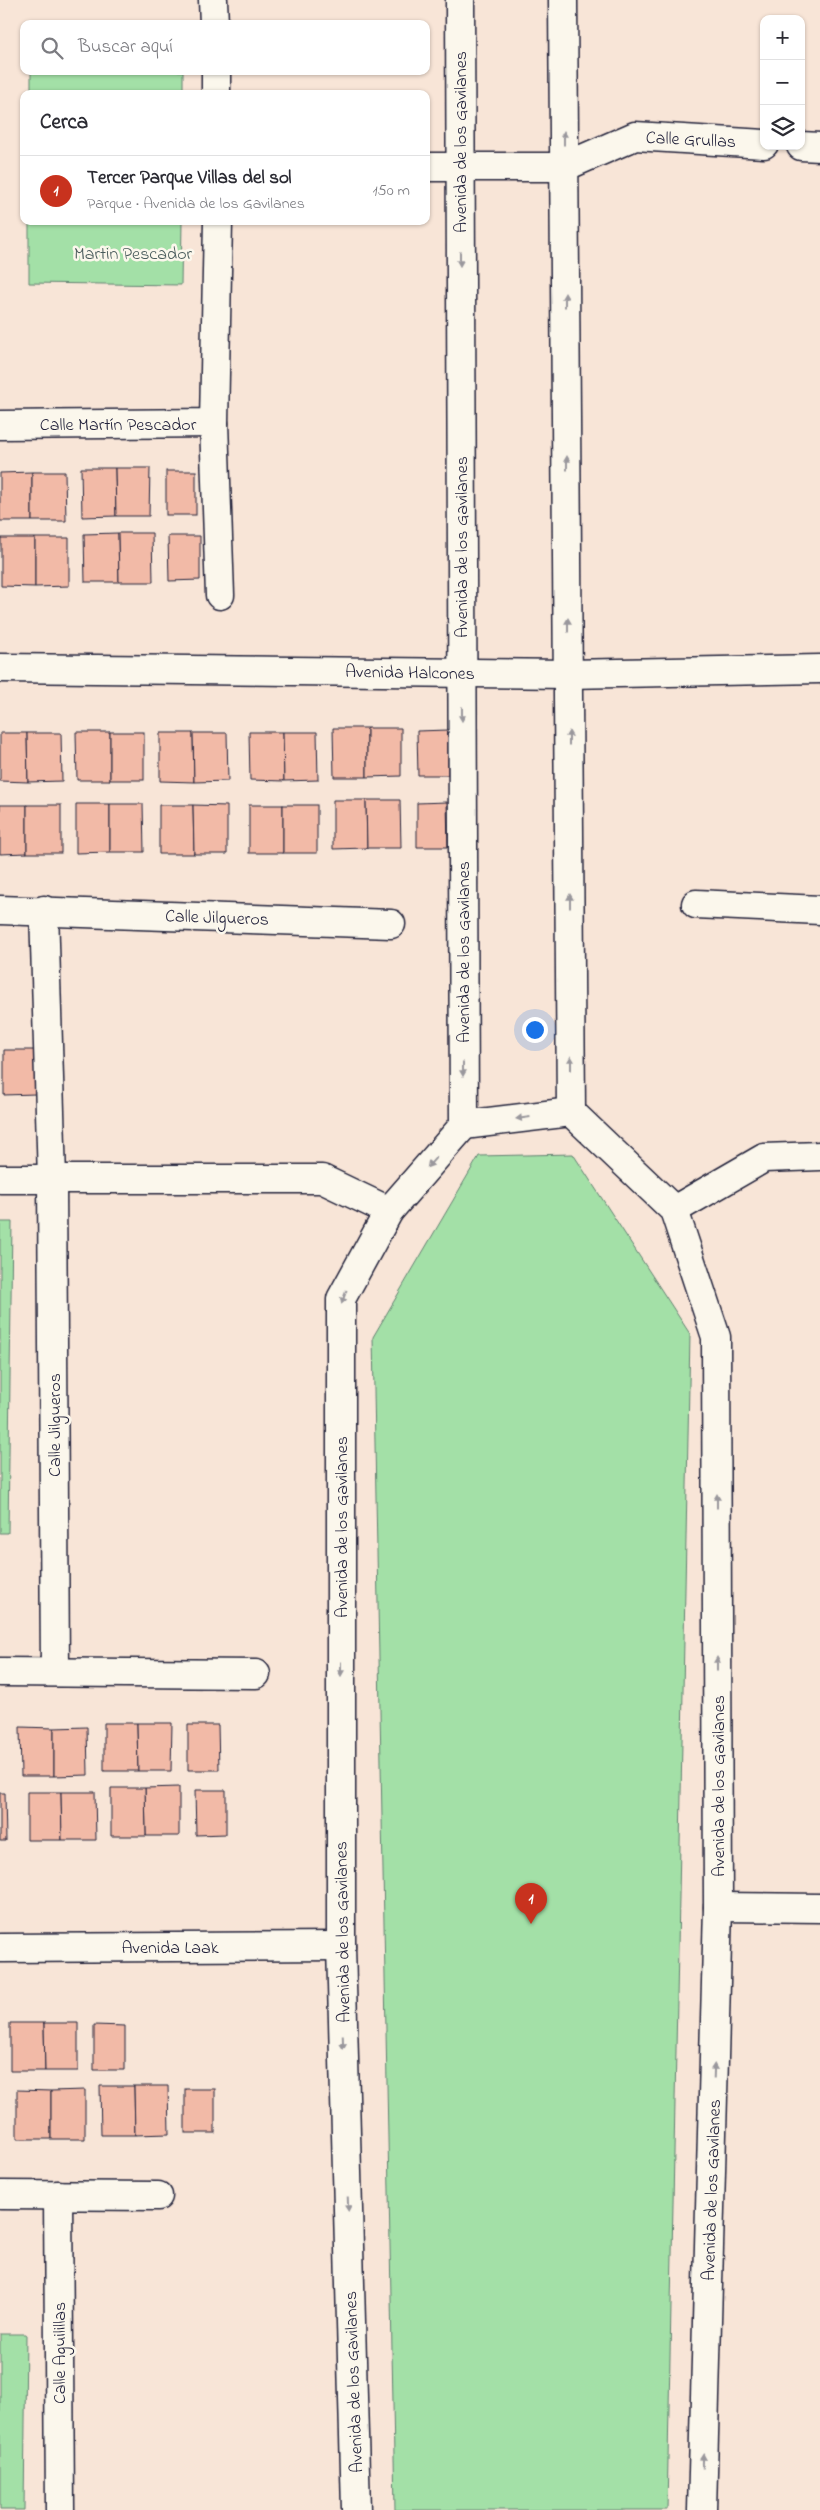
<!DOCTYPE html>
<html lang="es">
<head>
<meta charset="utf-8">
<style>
  :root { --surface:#fff; --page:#f2f2f3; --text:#2b2b33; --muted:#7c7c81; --line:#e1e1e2; --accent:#c8321e }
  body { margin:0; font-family:"Indie Flower",sans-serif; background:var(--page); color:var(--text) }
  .controls { position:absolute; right:15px; top:15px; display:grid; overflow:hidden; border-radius:10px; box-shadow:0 1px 4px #0004 }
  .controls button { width:45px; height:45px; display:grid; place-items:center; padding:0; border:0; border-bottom:1px solid var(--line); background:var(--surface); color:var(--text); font:25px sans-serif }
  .you { position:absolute; left:534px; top:1029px; width:18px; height:18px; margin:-12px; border:4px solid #fff; border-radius:50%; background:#1a73e8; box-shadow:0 0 0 8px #1a73e833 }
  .badge { display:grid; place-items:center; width:32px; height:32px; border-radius:50%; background:var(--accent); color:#fff; font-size:16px; font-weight:700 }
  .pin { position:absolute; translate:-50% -41px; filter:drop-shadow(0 1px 2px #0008) }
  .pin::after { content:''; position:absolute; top:26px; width:18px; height:15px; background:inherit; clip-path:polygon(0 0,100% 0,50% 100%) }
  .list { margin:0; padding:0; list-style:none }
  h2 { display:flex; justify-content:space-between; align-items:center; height:65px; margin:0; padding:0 20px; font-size:21px }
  h2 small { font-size:16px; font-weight:400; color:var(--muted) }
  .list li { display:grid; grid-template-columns:32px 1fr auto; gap:15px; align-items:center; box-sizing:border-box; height:70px; padding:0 20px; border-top:1px solid var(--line) }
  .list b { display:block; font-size:19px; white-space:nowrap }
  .list p { margin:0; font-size:16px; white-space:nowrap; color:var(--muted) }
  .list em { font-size:16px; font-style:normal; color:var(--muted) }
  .icon { flex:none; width:28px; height:28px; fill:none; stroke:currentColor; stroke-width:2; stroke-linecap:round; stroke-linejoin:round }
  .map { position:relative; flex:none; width:820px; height:2510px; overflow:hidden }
  .search { position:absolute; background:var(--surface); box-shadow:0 1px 4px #0004; left:20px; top:20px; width:410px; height:55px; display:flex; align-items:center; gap:12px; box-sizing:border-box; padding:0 18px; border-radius:10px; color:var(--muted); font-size:19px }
  .panel { position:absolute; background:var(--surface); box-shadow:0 1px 4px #0004; left:20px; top:90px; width:410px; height:135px; border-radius:10px }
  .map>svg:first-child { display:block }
</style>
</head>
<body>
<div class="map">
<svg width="820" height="2510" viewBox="0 0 820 2510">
  <rect width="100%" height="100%" fill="#f8e5d7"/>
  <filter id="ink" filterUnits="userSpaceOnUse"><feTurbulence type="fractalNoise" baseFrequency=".02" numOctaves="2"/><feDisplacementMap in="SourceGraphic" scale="10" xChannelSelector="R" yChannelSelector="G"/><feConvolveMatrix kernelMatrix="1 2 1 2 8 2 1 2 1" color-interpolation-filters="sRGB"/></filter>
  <g filter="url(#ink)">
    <g fill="#a3e0a7" stroke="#628171">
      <rect x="31" y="71" width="152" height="23"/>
      <path d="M29,221H182L181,285L29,283Z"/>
      <path d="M573,1154L690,1334L667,2510H395L373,1337L479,1156Z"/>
      <path d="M0,1222H12L8,1533H0Z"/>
      <path d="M0,2334H26L24,2510H0Z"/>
    </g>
    <g fill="#f2baa7" stroke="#22223b">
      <path d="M81,468H115L116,516L82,517Z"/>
      <path d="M115,468H150L149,516H116Z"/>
      <rect x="166" y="471" width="30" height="44"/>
      <path d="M32,472V521H0V473Z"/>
      <path d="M32,472H65L66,521H32Z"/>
      <path d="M118,533L119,582H85L84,534Z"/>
      <path d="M118,533H152L153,582H119Z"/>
      <path d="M168,536H200V580L169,581Z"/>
      <path d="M1,538H35V587L1,586Z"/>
      <path d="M35,538H69V586L35,587Z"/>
      <path d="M333,728H367V777H334Z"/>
      <path d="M367,728H401V776L367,777Z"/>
      <path d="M448,730V775H418L417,731Z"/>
      <path d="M76,732H110V780H77Z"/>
      <rect x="110" y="732" width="34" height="48"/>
      <path d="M249,732H283L284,781L250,780Z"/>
      <path d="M283,732H317L318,780L284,781Z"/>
      <path d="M0,733H27L28,782L0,781Z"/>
      <path d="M27,733H61L62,781L28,782Z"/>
      <path d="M160,733H193L194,782L160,781Z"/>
      <path d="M193,733H227L228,781L194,782Z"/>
      <path d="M333,800H366L367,848L333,849Z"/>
      <path d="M366,800H400L401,848H367Z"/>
      <path d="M447,802L448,847H417V803Z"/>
      <path d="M76,804H110V852L76,853Z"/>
      <path d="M110,804H143L144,852H110Z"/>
      <path d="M0,805H27V853L0,854Z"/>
      <rect x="27" y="805" width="34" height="48"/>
      <path d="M159,805H193L194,854H159Z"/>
      <path d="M193,805L227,806V854H194Z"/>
      <rect x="249" y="805" width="34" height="48"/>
      <rect x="283" y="805" width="34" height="48"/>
      <path d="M4,1050H34L35,1094L4,1095Z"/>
      <path d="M104,1723H137L138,1771H104Z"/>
      <path d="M137,1723H172L171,1771H138Z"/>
      <path d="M188,1725H218L219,1770H188Z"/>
      <path d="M20,1727L54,1728V1776H21Z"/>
      <path d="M87,1727L88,1775L54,1776V1728Z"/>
      <path d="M179,1787V1836H146L145,1788Z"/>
      <path d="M111,1788H145L146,1836H111Z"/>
      <path d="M195,1790H226V1834L196,1835Z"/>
      <path d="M27,1792H61L62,1840H27Z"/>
      <path d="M61,1792H95L96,1840H62Z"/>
      <path d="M0,1793H5L6,1841H0Z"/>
      <path d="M10,2023H44L45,2071H10Z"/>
      <path d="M44,2023H78V2071H45Z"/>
      <path d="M94,2025L125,2026V2070H94Z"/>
      <path d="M100,2086H134L135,2135H101Z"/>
      <path d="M134,2086H168L169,2134L135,2135Z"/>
      <rect x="185" y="2089" width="30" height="44"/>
      <path d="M17,2090L51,2091V2139H17Z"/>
      <path d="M85,2090V2139H51V2091Z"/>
    </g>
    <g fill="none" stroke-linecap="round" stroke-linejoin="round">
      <defs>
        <g id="minor">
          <path d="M213,0L214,24"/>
          <path d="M216,71V94"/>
          <path d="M801,146L820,147"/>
          <path d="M426,167H564L635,136L764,144"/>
          <path d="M214,423L220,595"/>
          <path d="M0,425L214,423L218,221"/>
          <path d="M696,904L820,910"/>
          <path d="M0,910L391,924"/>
          <path d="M44,910L52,1179L55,1671"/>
          <path d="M0,1179H322L389,1211"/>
          <path d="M674,1210L764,1158L820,1156"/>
          <path d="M0,1672L256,1674"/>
          <path d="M0,1948L341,1946"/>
          <path d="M0,2195L158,2196"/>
          <path d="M58,2195L60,2510"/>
        </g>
        <g id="tertiary">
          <path d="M563,0L571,1112L674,1210L716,1337L718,1907L702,2510"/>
          <path d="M464,1125L571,1112"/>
          <path d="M718,1907L820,1908"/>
          <path d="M356,2510L341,1946V1299L389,1211L464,1125L460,0"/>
        </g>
        <path id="secondary" d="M0,668L568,674L820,669"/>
      </defs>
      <use href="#minor" stroke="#22223b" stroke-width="31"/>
      <use href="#tertiary" stroke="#22223b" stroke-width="31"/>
      <use href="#secondary" stroke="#22223b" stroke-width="31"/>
      <use href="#minor" stroke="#fbf7ec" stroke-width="28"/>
      <use href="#tertiary" stroke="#fbf7ec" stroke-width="28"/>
      <use href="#secondary" stroke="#fbf7ec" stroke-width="28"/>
    </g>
    <defs><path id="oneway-solid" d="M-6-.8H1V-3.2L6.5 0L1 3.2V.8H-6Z" transform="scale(1.25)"/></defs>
    <g fill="#99979c">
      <use href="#oneway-solid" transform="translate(564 138) rotate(-90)"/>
      <use href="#oneway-solid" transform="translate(460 259) rotate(90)"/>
      <use href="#oneway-solid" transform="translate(565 300) rotate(-90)"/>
      <use href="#oneway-solid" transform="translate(567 463) rotate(-90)"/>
      <use href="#oneway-solid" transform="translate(568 625) rotate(-90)"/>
      <use href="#oneway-solid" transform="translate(462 714) rotate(90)"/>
      <use href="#oneway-solid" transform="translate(569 738) rotate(-90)"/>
      <use href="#oneway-solid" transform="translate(570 901) rotate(-90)"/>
      <use href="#oneway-solid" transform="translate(571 1063) rotate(-90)"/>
      <use href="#oneway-solid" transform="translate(463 1069) rotate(90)"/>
      <use href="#oneway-solid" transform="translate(523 1118) rotate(173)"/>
      <use href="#oneway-solid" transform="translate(432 1162) rotate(131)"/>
      <use href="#oneway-solid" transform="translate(344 1297) rotate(110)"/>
      <use href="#oneway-solid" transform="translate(717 1501) rotate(-90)"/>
      <use href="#oneway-solid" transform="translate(717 1664) rotate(-90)"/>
      <use href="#oneway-solid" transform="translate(341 1669) rotate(90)"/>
      <use href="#oneway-solid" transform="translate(343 2042) rotate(88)"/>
      <use href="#oneway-solid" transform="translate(714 2071) rotate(-88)"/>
      <use href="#oneway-solid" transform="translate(348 2204) rotate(88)"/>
      <use href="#oneway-solid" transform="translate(703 2461) rotate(-88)"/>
    </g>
  </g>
  <g text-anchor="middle" stroke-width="5" stroke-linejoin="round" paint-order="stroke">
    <g font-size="18" fill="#22223b" stroke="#fbf7ec">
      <text transform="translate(691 139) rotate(3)" y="6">Calle Grullas</text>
      <text transform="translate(460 142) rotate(-90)" y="6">Avenida de los Gavilanes</text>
      <text x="118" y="430">Calle Martín Pescador</text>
      <text transform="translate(461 547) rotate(-90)" y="6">Avenida de los Gavilanes</text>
      <text transform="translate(410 672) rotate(1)" y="6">Avenida Halcones</text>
      <text transform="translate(217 917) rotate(2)" y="6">Calle Jilgueros</text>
      <text transform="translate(463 952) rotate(-90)" y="6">Avenida de los Gavilanes</text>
      <text transform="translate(54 1425) rotate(-90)" y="6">Calle Jilgueros</text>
      <text transform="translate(341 1527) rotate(-90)" y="6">Avenida de los Gavilanes</text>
      <text transform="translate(718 1786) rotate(-90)" y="6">Avenida de los Gavilanes</text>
      <text transform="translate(342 1932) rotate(-91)" y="6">Avenida de los Gavilanes</text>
      <text x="170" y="1953">Avenida Laak</text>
      <text transform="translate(711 2190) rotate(-88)" y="6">Avenida de los Gavilanes</text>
      <text transform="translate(59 2353) rotate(-90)" y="6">Calle Aguilillas</text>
      <text transform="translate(353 2382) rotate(-92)" y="6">Avenida de los Gavilanes</text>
    </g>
    <g font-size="18" fill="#495b5b" stroke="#fbf7ec">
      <text x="133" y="259">Martin Pescador</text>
    </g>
  </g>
</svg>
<div class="controls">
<button>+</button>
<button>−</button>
<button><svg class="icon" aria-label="layers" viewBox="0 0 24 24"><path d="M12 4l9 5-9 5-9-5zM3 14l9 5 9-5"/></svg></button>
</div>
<div class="you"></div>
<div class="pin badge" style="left:531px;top:1924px">1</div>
<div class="search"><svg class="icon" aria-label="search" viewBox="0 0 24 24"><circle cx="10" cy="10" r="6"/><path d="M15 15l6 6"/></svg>Buscar aquí</div>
<section class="panel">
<h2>Cerca<small></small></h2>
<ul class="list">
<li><span class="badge">1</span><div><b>Tercer Parque Villas del sol</b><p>Parque · Avenida de los Gavilanes</p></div><em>150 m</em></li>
</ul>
</section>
</div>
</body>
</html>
